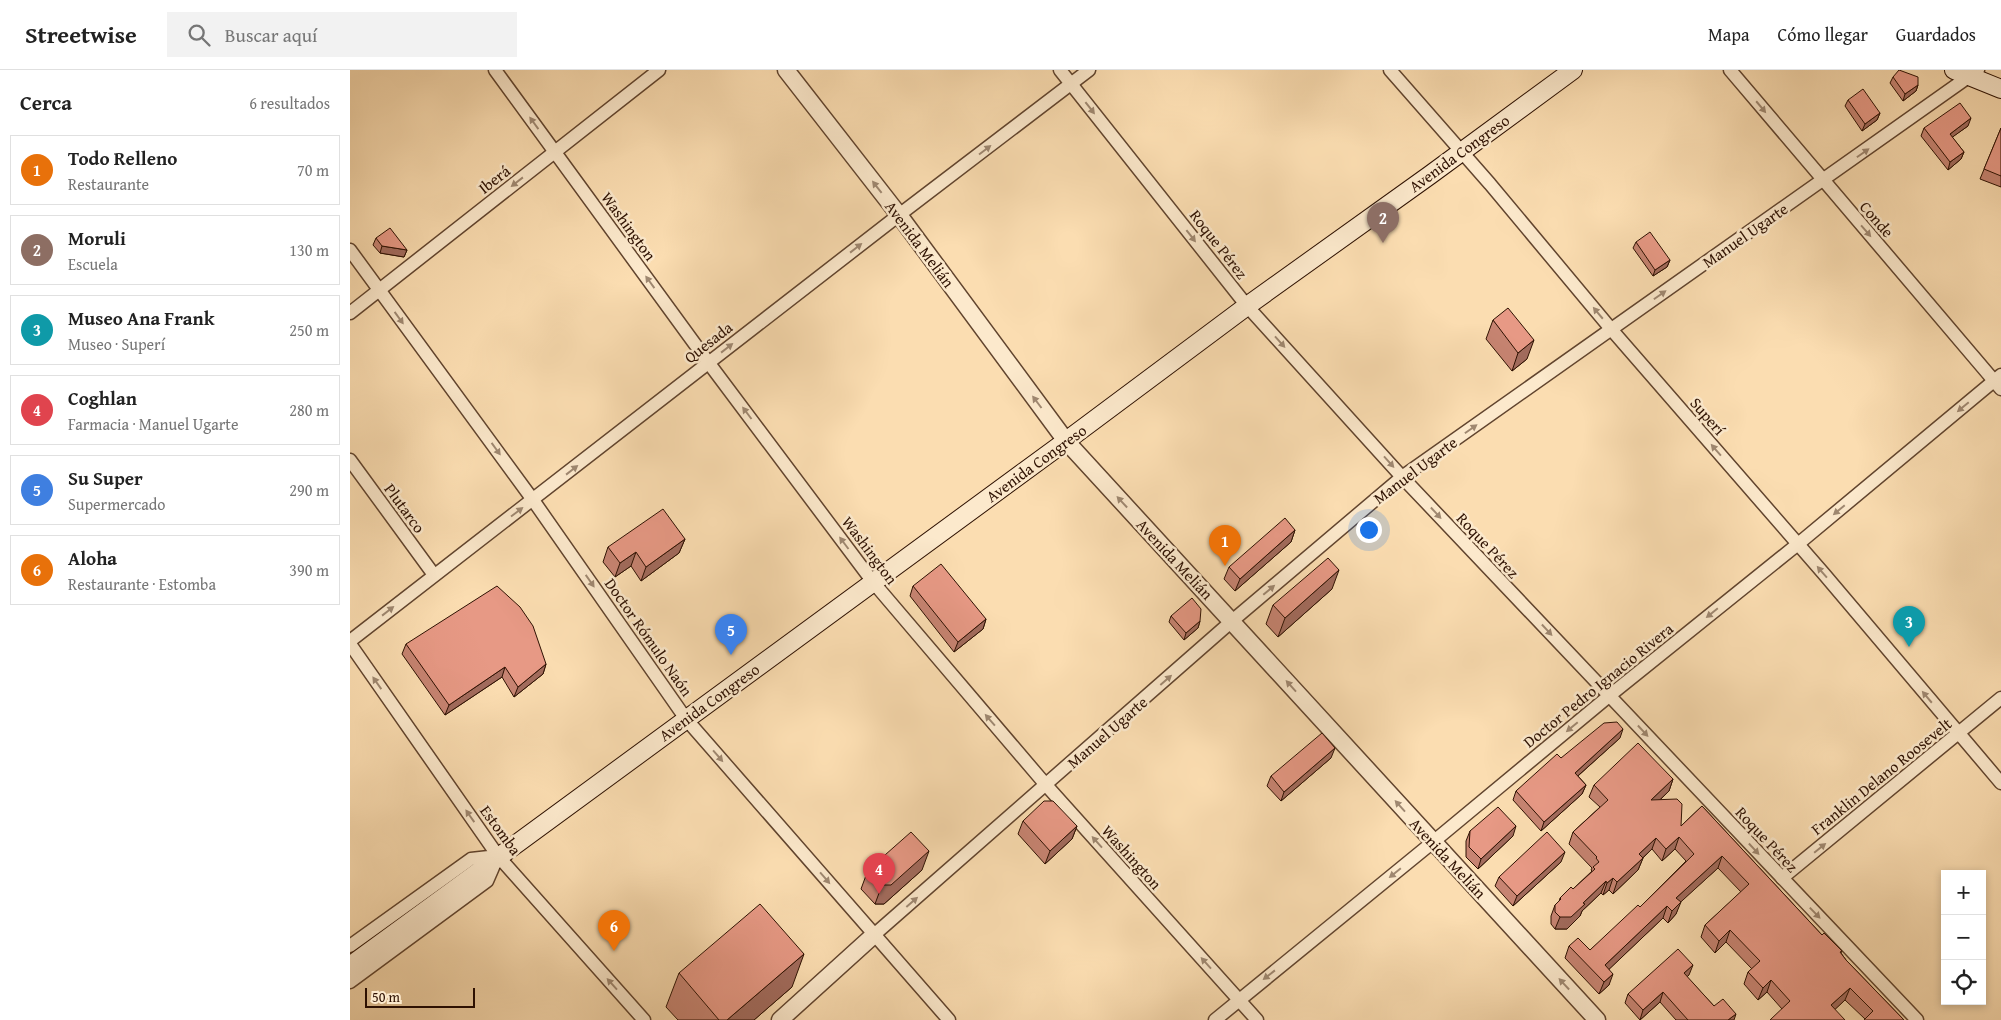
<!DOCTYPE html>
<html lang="es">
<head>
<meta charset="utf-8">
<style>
  :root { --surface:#fff; --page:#f2f2f2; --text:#222; --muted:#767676; --line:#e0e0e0; --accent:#111827 }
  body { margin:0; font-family:"Gentium Book Plus",serif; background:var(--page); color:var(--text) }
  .controls { position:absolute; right:15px; bottom:15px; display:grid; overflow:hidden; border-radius:0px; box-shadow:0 2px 8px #0003 }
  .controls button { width:45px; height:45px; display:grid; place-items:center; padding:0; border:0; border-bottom:1px solid var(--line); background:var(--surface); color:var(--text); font:25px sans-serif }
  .scale { position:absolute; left:15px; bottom:12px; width:110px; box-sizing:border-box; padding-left:5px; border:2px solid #2e1102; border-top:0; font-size:14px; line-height:18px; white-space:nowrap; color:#2e1102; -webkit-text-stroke:4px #fce9cc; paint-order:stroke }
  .you { position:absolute; left:1018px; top:459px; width:18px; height:18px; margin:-12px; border:4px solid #fff; border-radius:50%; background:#1a73e8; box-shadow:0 0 0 8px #1a73e833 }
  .badge { display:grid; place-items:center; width:32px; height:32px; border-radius:50%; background:var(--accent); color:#fff; font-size:16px; font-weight:700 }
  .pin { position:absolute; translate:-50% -41px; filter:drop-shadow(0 1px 2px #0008) }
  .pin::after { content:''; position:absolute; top:26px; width:18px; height:15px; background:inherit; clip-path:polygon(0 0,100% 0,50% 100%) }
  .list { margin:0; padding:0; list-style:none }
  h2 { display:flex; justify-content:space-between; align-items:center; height:65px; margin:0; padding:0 20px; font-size:21px }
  h2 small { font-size:16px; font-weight:400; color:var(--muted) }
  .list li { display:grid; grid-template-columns:32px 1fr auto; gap:15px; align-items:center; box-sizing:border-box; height:70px; margin:0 10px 10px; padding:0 10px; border:1px solid var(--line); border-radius:0px }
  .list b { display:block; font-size:19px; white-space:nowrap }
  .list p { margin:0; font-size:16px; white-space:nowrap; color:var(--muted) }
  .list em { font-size:16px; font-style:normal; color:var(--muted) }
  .icon { flex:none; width:28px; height:28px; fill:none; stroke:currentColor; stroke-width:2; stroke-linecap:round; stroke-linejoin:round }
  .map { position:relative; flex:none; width:1651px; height:950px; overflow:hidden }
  header { display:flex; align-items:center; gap:30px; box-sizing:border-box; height:70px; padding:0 25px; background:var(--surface); border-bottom:1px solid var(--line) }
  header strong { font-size:24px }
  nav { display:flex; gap:28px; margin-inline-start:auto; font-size:18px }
  .search { width:350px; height:45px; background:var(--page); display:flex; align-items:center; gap:12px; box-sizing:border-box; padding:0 18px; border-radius:0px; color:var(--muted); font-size:19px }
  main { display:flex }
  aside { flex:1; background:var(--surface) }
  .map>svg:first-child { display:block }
</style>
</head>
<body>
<header>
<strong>Streetwise</strong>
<div class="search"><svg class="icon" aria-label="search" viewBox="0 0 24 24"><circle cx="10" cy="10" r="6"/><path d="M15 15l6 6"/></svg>Buscar aquí</div>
<nav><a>Mapa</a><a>Cómo llegar</a><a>Guardados</a></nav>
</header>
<main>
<aside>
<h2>Cerca<small>6 resultados</small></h2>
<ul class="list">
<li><span class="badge" style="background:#e8710a">1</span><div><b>Todo Relleno</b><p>Restaurante</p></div><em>70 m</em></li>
<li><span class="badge" style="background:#8d6e63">2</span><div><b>Moruli</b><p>Escuela</p></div><em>130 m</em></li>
<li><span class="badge" style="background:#0f9aa8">3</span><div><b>Museo Ana Frank</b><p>Museo · Superí</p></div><em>250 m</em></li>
<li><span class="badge" style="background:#e0444e">4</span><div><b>Coghlan</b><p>Farmacia · Manuel Ugarte</p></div><em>280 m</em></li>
<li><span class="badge" style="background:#3f7fe0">5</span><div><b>Su Super</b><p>Supermercado</p></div><em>290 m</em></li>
<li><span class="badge" style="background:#e8710a">6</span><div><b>Aloha</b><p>Restaurante · Estomba</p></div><em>390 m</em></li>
</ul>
</aside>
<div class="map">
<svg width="1651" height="950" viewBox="0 0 1651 950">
  <rect width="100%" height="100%" fill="#fbddb1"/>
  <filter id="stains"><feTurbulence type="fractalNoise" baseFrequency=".004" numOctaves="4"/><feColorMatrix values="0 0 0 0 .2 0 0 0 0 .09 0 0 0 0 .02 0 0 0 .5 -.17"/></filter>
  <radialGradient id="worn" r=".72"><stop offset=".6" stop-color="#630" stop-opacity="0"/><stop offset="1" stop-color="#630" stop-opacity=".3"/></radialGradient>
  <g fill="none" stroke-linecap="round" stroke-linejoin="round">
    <defs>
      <g id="minor">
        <path d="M145,0L358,292L523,512L696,715L907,950"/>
        <path d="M710,0L897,236L1052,407L1567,950"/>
        <path d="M1040,0L1140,114L1261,259L1474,504L1651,713"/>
        <path d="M1380,0L1651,319"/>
        <path d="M0,180L183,430L336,649L599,950"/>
        <path d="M0,243L309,0"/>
        <path d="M0,390L84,505"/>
        <path d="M0,571L549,145L739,0"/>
        <path d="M0,574L148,786L294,950"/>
        <path d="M1432,808L1651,628"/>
        <path d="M525,864L882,551L1052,407L1628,0"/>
        <path d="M0,876L121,789L148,786"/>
        <path d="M0,912L137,811L147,788"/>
        <path d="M865,950L1083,772L1259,626L1448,474L1651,305"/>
      </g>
      <g id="tertiary">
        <path d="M436,0L549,145L716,371L1247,950"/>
        <path d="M430,950L525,864"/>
      </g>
      <g id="secondary">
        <path d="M1604,0L1651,19"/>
        <path d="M0,896L716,371L897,236L1080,105L1223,0"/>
      </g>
    </defs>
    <use href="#minor" stroke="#61442e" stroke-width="15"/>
    <use href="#tertiary" stroke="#61442e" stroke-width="19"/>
    <use href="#secondary" stroke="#2e1102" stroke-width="20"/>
    <use href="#minor" stroke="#fce9cc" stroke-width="12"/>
    <use href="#tertiary" stroke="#fce9cc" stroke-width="16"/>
    <use href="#secondary" stroke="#fce9cc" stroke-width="18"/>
  </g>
  <g fill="#c78472" stroke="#2e1102">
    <path d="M1543,7L1568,15L1566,21L1553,31L1540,13Z"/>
    <path d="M1498,30L1530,43L1527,50L1512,61L1495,36Z"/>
    <path d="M1618,56L1602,67L1614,82L1611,89L1598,100L1571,66L1574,58Z"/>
    <path d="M1651,58V117L1630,109Z"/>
    <path d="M26,168L57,180L54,187L30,183L23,175Z"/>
    <path d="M1286,172L1320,190L1317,197L1303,206L1283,178Z"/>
    <path d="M1143,250L1177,289L1162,301L1136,269Z"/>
    <path d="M945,460L941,472L885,521L874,509L879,497Z"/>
    <path d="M335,469L329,483L291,511L281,496L265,507L253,492L258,477Z"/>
    <path d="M563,516L636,549L633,559L604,582L560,526Z"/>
    <path d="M982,519L928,567L916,554L923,535Z"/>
    <path d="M821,546L850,551L848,558L834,570L819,552Z"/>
    <path d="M56,574L196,594L193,604L164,627L152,607L95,645L52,584Z"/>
    <path d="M1270,668L1228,706L1236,715L1232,724L1191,761L1163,730L1166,721L1211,688Z"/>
    <path d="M981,688L931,731L917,716L921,706Z"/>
    <path d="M1323,709L1319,721L1310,730L1331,756L1352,736L1472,865L1492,881L1491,883L1496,890L1554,950L1515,949L1495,930L1485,939H1432L1417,922L1408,930L1394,914L1398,902L1402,899L1376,872L1365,883L1351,867L1355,855L1391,822L1368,798L1330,832L1326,844L1318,853L1313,848L1259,899V915L1249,924L1215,888L1219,876L1240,880L1290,837L1336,791L1325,779L1312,791L1302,779L1293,788L1288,800L1263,824L1259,820L1253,825L1251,823L1232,841L1230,846L1217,859H1205L1201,854V846L1205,835L1209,832L1210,828L1223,819L1242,801L1241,800L1242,798L1219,774L1223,762L1250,737L1239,727L1244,715Z"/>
    <path d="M673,751L727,756L722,769L695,794L668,764Z"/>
    <path d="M1120,761L1163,766L1128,799L1116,787V771Z"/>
    <path d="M1211,792L1163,836L1145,816L1149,807Z"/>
    <path d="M518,800H572L534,834H525L511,819Z"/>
    <path d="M329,903L442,917L404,950H328L316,937Z"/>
    <path d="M1339,905L1337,907L1364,936L1384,950H1326L1310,932L1290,950L1275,933L1278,924Z"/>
  </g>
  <g fill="#a26b5d" stroke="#2e1102">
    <path d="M1568,15L1566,21L1553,31L1555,24Z"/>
    <path d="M1530,43L1527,50L1512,61L1515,54Z"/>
    <path d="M1621,48L1618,56L1597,71L1600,64Z"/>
    <path d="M1614,82L1611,89L1598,100L1600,92Z"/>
    <path d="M32,176L57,180L54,187L30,183Z"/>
    <path d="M1320,190L1317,197L1303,206L1305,200Z"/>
    <path d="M1184,270L1177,289L1162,301L1168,283Z"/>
    <path d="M945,460L941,472L885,521L890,509Z"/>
    <path d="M335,469L329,483L291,511L296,497Z"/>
    <path d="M286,482L281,496L265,507L270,493Z"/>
    <path d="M989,500L982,519L928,567L935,548Z"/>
    <path d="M636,549L633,559L604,582L608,572Z"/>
    <path d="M850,551L848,558L834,570L836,563Z"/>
    <path d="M196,594L193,604L164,627L168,617Z"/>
    <path d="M155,597L152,607L95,645L99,635Z"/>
    <path d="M1273,659L1270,668L1221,712L1225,703Z"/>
    <path d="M985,678L981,688L931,731L934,722Z"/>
    <path d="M1323,709L1319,721L1297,742L1301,730Z"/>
    <path d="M1236,715L1232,724L1191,761L1194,752Z"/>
    <path d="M727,756L722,769L695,794L700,781Z"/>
    <path d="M1166,756L1163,766L1128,799L1131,789Z"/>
    <path d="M1329,767L1325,779L1312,791L1316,779Z"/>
    <path d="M1306,768L1302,779L1284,796L1289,784Z"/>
    <path d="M579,781L572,800L534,834H525L532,815Z"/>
    <path d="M1215,782L1211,792L1163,836L1167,826Z"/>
    <path d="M1372,786L1368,798L1322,840L1326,828Z"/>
    <path d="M1293,788L1288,800L1263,824L1267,812Z"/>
    <path d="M1263,808L1259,820L1253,825L1257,813Z"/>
    <path d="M1256,811L1251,823L1232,841L1230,846L1217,859H1205L1210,847L1233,833Z"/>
    <path d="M1331,832L1326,844L1318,853L1322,841Z"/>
    <path d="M1317,836L1313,848L1251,907L1255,895Z"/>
    <path d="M1380,860L1376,872L1365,883L1369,871Z"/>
    <path d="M454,884L442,917L404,950H377Z"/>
    <path d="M1343,895L1339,905L1331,912L1334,903Z"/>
    <path d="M1263,904L1259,915L1249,924L1254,912Z"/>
    <path d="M1421,910L1417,922L1408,930L1413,918Z"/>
    <path d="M1500,918L1495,930L1477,947L1481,935Z"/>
    <path d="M1313,922L1310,932L1290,950L1293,940Z"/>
    <path d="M1386,944L1384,950H1378Z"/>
  </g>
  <g fill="#e79985" stroke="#2e1102">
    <path d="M1549,0L1568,7V15L1555,24L1543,7Z"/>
    <path d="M1513,19L1530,43L1515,54L1498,30Z"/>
    <path d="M1610,33L1621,48L1600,64L1614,82L1600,92L1574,58Z"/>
    <path d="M1651,58V106L1634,99Z"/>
    <path d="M40,158L57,180L32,176L26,168Z"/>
    <path d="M1300,162L1320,190L1305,200L1286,172Z"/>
    <path d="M1158,238L1184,270L1168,283L1143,250Z"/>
    <path d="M313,439L335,469L296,497L286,482L270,493L258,477Z"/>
    <path d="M935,448L945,460L890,509L879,497Z"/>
    <path d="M978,488L989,500L935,548L923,535Z"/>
    <path d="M591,494L636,549L608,572L563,516Z"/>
    <path d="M147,516L170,537L183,556L196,594L168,617L155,597L99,635L56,574Z"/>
    <path d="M842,528L851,539L850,551L836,563L821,546Z"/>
    <path d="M1267,652L1273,659L1225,703L1236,715L1194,752L1166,721L1207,684L1211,688L1254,653Z"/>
    <path d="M972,663L985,678L934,722L921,706Z"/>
    <path d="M1288,673L1323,709L1301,730L1327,729L1332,734L1331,756L1352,736L1472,865L1474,863L1492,881L1490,882L1496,890L1554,950H1514L1523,941L1500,918L1481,935L1495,950H1420L1440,931L1421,910L1413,918L1398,902L1410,891L1380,860L1369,871L1355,855L1399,814L1372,786L1326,828L1331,832L1322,841L1317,836L1255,895L1263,904L1254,912L1219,876L1228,868L1240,880L1288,835L1290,837L1344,784L1329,767L1316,779L1306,768L1289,784L1293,788L1267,812L1263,808L1257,813L1256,811L1233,833L1235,834L1221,847H1210L1205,842V835L1211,829L1210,828L1221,817L1223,819L1245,799L1243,797L1249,792L1246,788L1247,787L1223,762L1258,730L1244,715Z"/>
    <path d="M694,731H703L727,756L700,781L673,751Z"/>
    <path d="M1148,737L1166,756L1131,789L1119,777L1120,761Z"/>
    <path d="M561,762L579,781L541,815H532L518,800Z"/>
    <path d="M1197,762L1215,782L1167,826L1149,807Z"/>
    <path d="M410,834L454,884L377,950H369L329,903Z"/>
    <path d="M1328,879L1343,895L1334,903L1364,936L1373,929L1386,944L1378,950H1338L1313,922L1293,940L1278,924Z"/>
  </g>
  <defs><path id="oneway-solid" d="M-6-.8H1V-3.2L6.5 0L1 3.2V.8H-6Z" transform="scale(1.25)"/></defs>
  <g fill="#9f8871">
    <use href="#oneway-solid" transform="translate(1411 37) rotate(50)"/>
    <use href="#oneway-solid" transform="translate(740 38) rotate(52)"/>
    <use href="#oneway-solid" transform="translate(184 53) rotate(-126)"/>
    <use href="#oneway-solid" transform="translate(635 80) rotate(-37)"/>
    <use href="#oneway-solid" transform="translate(1513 83) rotate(-35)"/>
    <use href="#oneway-solid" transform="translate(167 112) rotate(142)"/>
    <use href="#oneway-solid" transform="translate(527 117) rotate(-128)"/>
    <use href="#oneway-solid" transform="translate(1516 161) rotate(49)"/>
    <use href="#oneway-solid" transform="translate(841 166) rotate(52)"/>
    <use href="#oneway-solid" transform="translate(506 178) rotate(-38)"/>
    <use href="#oneway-solid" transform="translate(300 212) rotate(-126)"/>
    <use href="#oneway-solid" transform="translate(1310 225) rotate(-35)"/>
    <use href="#oneway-solid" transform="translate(1248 243) rotate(-130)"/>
    <use href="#oneway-solid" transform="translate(49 248) rotate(54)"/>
    <use href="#oneway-solid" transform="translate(930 272) rotate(48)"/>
    <use href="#oneway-solid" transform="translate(377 278) rotate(-38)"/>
    <use href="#oneway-solid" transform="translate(687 332) rotate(-127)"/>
    <use href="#oneway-solid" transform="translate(1613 337) rotate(140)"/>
    <use href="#oneway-solid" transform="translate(397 343) rotate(-127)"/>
    <use href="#oneway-solid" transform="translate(1121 359) rotate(-35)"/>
    <use href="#oneway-solid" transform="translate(146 379) rotate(54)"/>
    <use href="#oneway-solid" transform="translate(1366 380) rotate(-131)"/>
    <use href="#oneway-solid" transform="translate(1039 392) rotate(48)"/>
    <use href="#oneway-solid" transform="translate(222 400) rotate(-38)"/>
    <use href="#oneway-solid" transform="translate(772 432) rotate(-133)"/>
    <use href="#oneway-solid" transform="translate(1489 440) rotate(140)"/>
    <use href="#oneway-solid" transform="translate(167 442) rotate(-37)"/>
    <use href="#oneway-solid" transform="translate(1086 443) rotate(47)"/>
    <use href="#oneway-solid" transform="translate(494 473) rotate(-127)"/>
    <use href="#oneway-solid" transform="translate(1472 502) rotate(-131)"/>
    <use href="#oneway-solid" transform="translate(240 511) rotate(55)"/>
    <use href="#oneway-solid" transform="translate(919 520) rotate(-40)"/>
    <use href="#oneway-solid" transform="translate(38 541) rotate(-38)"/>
    <use href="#oneway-solid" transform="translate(1362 543) rotate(141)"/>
    <use href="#oneway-solid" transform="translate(1197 560) rotate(47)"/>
    <use href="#oneway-solid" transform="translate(816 610) rotate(-41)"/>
    <use href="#oneway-solid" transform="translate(27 613) rotate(-125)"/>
    <use href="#oneway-solid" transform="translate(941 616) rotate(-132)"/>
    <use href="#oneway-solid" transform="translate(1577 627) rotate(-130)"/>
    <use href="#oneway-solid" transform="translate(640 650) rotate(-131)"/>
    <use href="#oneway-solid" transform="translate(1222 657) rotate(140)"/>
    <use href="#oneway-solid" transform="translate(1293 661) rotate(47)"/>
    <use href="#oneway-solid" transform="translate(368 686) rotate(49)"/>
    <use href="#oneway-solid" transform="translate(1050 736) rotate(-132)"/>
    <use href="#oneway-solid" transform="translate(120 746) rotate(-125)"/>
    <use href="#oneway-solid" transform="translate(747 772) rotate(-132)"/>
    <use href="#oneway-solid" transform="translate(1470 778) rotate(-39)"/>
    <use href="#oneway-solid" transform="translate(1404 779) rotate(47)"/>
    <use href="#oneway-solid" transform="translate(1045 803) rotate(141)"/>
    <use href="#oneway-solid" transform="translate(475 808) rotate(49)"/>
    <use href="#oneway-solid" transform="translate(562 832) rotate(-41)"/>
    <use href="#oneway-solid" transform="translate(1465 843) rotate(46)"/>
    <use href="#oneway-solid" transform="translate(856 893) rotate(-132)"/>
    <use href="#oneway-solid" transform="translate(919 905) rotate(142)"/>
    <use href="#oneway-solid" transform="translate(262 914) rotate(-132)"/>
    <use href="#oneway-solid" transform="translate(1214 914) rotate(-133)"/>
  </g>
  <g text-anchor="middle" stroke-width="5" stroke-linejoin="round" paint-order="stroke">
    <g font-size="16" fill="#2e1102" stroke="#fce9cc">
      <text transform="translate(1109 83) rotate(-36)" y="6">Avenida Congreso</text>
      <text transform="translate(144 109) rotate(-38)" y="6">Iberá</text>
      <text transform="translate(1527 149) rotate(49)" y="6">Conde</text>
      <text transform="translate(279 156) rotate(54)" y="6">Washington</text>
      <text transform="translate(1395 165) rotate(-35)" y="6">Manuel Ugarte</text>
      <text transform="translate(570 174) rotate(53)" y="6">Avenida Melián</text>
      <text transform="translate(869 174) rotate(52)" y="6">Roque Pérez</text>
      <text transform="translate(358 272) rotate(-38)" y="6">Quesada</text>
      <text transform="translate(1358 346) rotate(49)" y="6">Superí</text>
      <text transform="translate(686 393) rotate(-36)" y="6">Avenida Congreso</text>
      <text transform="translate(1065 400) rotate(-37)" y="6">Manuel Ugarte</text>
      <text transform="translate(55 438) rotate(54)" y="6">Plutarco</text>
      <text transform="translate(1138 475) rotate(47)" y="6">Roque Pérez</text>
      <text transform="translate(520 480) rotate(53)" y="6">Washington</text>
      <text transform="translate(825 489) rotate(47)" y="6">Avenida Melián</text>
      <text transform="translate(299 567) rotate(55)" y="6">Doctor Rómulo Naón</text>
      <text transform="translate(1248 615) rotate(-39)" y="6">Doctor Pedro Ignacio Rivera</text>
      <text transform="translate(359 632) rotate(-36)" y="6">Avenida Congreso</text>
      <text transform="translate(757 662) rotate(-41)" y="6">Manuel Ugarte</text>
      <text transform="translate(1531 706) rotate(-39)" y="6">Franklin Delano Roosevelt</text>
      <text transform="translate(151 760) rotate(54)" y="6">Estomba</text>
      <text transform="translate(1417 769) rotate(47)" y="6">Roque Pérez</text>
      <text transform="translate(782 787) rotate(48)" y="6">Washington</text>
      <text transform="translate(1098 788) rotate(47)" y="6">Avenida Melián</text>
    </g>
  </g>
  <rect width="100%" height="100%" filter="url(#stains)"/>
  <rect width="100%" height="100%" fill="url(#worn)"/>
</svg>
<div class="controls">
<button>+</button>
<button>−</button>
<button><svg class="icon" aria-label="locate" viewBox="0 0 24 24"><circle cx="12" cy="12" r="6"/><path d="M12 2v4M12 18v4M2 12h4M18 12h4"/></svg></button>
</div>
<div class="scale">50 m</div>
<div class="you"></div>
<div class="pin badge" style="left:875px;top:496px;background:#e8710a">1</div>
<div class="pin badge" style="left:1033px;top:173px;background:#8d6e63">2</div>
<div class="pin badge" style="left:1559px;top:577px;background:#0f9aa8">3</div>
<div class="pin badge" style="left:529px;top:824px;background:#e0444e">4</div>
<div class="pin badge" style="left:381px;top:585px;background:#3f7fe0">5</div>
<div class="pin badge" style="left:264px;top:881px;background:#e8710a">6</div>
</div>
</main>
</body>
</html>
